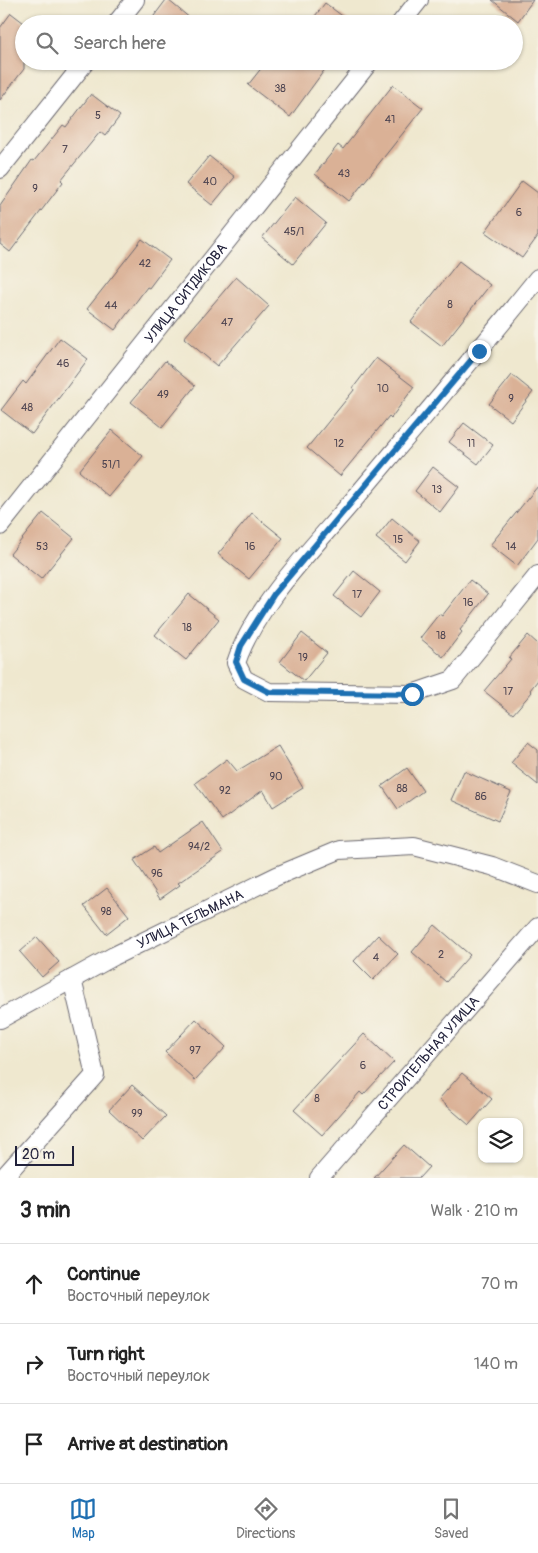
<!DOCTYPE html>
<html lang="en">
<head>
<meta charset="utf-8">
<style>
  :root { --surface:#fff; --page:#f2f2f2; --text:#222; --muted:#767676; --line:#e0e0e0; --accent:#1f6fb2 }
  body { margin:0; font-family:Pangolin,sans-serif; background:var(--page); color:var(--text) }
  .controls { position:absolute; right:15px; bottom:15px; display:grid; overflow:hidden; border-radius:10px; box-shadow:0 1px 4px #0004 }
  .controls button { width:45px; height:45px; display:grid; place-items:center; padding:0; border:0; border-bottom:1px solid var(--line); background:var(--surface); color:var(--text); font:25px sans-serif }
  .scale { position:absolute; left:15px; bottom:12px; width:59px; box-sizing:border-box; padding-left:5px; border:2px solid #22223b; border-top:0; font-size:14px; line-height:18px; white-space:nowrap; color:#22223b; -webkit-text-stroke:4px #f7f3e8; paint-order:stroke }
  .stop { position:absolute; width:15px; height:15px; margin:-11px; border:4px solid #1f6fb2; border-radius:50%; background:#fff }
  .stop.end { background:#1f6fb2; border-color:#fff; box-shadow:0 1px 5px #0008 }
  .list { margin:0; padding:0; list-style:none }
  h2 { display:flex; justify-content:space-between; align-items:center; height:65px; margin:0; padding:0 20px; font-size:21px }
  h2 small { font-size:16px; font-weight:400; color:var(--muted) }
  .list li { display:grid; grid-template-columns:32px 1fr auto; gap:15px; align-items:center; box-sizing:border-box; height:80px; padding:0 20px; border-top:1px solid var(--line) }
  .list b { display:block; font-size:19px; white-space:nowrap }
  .list p { margin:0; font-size:16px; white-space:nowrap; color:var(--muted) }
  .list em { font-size:16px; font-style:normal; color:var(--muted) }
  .icon { flex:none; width:28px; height:28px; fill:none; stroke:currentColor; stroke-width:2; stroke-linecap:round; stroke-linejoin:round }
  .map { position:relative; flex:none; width:538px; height:1178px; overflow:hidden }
  .search { position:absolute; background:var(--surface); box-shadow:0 1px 4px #0004; left:15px; right:15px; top:15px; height:55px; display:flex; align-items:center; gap:12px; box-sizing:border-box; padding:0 18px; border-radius:28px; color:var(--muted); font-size:19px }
  .sheet { height:305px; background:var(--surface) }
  nav { display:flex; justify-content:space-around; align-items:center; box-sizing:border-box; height:70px; border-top:1px solid var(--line); background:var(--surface); font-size:14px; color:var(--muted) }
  nav a { display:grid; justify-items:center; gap:2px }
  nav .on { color:var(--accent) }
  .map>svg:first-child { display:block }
</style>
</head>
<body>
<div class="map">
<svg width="538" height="1178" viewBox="0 0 538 1178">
  <rect width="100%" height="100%" fill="#f7f3e8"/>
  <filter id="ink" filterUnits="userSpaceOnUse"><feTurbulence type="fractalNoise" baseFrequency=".02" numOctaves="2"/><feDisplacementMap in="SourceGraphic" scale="10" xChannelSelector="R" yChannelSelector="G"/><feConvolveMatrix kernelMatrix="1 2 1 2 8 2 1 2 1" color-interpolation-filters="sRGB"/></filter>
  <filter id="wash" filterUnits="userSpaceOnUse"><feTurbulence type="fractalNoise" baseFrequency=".0096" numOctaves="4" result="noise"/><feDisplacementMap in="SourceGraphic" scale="20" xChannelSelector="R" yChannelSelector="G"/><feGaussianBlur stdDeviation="1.12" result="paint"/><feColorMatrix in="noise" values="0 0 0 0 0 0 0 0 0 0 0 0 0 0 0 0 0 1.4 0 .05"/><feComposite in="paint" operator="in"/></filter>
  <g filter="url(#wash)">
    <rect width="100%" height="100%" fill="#efe8cf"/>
    <g id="blocks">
      <g fill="#dab196">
        <path d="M166,0H168L197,24H148Z"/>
        <path d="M492,0H533L518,21Z"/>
        <path d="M325,3L353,24H309Z"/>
        <path d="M11,13L24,23V69L0,100V28Z"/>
        <path d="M267,61H331L290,117L248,85Z"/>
        <path d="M393,85L423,108L349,201L315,174L338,145L343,149Z"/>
        <path d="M91,94L120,116L105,136L100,132L61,180L63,182L10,252L0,244V206L32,160L34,161L63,125L66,127Z"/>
        <path d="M209,156L235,177L212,205L186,184Z"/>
        <path d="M522,181L538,193V236L522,258L485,232Z"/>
        <path d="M295,197L326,223L293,264L262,238Z"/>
        <path d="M142,239L170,260L149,288L147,287L115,330L87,309Z"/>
        <path d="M459,261L490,285L442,346L411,322Z"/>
        <path d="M236,277L269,306L217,366L184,338Z"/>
        <path d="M60,338L88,359L32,434L1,410L23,381L26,384Z"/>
        <path d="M376,358L414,387L391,418L389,416L340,476L307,448L354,390L353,388Z"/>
        <path d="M165,361L195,386L162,427L131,402Z"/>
        <path d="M512,375L533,392L511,421L489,404Z"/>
        <path d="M464,423L493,445L478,464L449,442Z"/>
        <path d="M112,430L143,456L109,497L79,471Z"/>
        <path d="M433,467L459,487L440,512L415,491Z"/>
        <path d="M538,486V538L517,566L490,545Z"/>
        <path d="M43,513L74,538L41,579L10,554Z"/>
        <path d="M252,513L283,538L249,579L218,554Z"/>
        <path d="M392,518L420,541L405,561L376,538Z"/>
        <path d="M354,571L380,592L361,617L334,596Z"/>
        <path d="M470,580L488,594L460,630L462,632L443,657L420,638L439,614L442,616Z"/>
        <path d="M189,594L219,619L186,660L155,635Z"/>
        <path d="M302,633L327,653L304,681L280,662Z"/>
        <path d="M528,635L538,644V680L530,690L532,692L513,714L484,691L511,659L509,658Z"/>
        <path d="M528,742L538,750V785L511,763Z"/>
        <path d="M278,746L303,788L273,807L263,790L222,820L195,783L227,759L237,771Z"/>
        <path d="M407,768L423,791L398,809L382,786Z"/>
        <path d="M464,771L511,792L498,821L451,800Z"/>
        <path d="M203,822L223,852L178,883L180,885L160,899L134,860L154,847L158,853Z"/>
        <path d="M107,888L129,916L106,934L84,906Z"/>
        <path d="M435,925L470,955L446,982L412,952Z"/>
        <path d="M378,935L398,954L373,980L354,961Z"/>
        <path d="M37,937L59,962L42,977L20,952Z"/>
        <path d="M196,1019L226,1047L195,1080L165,1052Z"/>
        <path d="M364,1034L394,1062L363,1095L360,1092L322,1135L294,1110Z"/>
        <path d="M462,1073L492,1099L469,1125L439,1099Z"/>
        <path d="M132,1085L166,1116L142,1141L109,1110Z"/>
        <path d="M404,1145L429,1167L419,1178H374Z"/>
      </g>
    </g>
  </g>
  <g filter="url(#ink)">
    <use href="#blocks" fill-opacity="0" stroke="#6a676f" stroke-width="1"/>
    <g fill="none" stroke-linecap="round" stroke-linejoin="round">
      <defs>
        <g id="minor">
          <path d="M116,24L135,0"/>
          <path d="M400,24L419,0"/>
          <path d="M0,169L86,61"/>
          <path d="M538,278C477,354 414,428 351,503C312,549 255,606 236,663L244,679L269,692L412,694L453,680L538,575"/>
          <path id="s1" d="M0,526L370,61"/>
          <path id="s2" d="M0,1019L114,956L277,876L339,850L414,846L492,866L538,884"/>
          <path d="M3,1178L95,1075L72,979"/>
          <path id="s3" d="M319,1178L538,927"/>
        </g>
      </defs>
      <use href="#minor" stroke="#6a676f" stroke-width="20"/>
      <use href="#minor" stroke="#fff" stroke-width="18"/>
    </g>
  </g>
  <g fill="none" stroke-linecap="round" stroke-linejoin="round" filter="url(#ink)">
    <path stroke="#1f6fb2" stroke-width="6" d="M412,694L269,692L244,679L236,662L241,646L274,594L479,351"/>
  </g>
  <g text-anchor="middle" stroke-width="4.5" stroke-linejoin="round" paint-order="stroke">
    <g font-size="11" fill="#504652">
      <text x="280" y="92">38</text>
      <text x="98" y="119">5</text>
      <text x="390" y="123">41</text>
      <text x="65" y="153">7</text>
      <text x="344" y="177">43</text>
      <text x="210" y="185">40</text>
      <text x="35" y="192">9</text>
      <text x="519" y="216">6</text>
      <text x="294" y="235">45/1</text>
      <text x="145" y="267">42</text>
      <text x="450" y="308">8</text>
      <text x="111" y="309">44</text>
      <text x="227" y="326">47</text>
      <text x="63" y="367">46</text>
      <text x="383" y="392">10</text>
      <text x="163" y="398">49</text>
      <text x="511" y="402">9</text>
      <text x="27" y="411">48</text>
      <text x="339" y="447">12</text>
      <text x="471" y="447">11</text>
      <text x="111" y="468">51/1</text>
      <text x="437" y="493">13</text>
      <text x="398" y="543">15</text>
      <text x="42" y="550">53</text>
      <text x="250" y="550">16</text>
      <text x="511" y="550">14</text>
      <text x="357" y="598">17</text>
      <text x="468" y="606">16</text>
      <text x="187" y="631">18</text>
      <text x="441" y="639">18</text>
      <text x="303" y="661">19</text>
      <text x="508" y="695">17</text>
      <text x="276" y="780">90</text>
      <text x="402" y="792">88</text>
      <text x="225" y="794">92</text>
      <text x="481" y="800">86</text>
      <text x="199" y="850">94/2</text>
      <text x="157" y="877">96</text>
      <text x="106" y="915">98</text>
      <text x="441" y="958">2</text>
      <text x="376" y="961">4</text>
      <text x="195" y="1054">97</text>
      <text x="363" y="1069">6</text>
      <text x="317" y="1102">8</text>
      <text x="137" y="1117">99</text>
    </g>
    <g font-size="14" fill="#22223b" stroke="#f7f3e8">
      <text dy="5" stroke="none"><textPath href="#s1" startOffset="298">УЛИЦА СИТДИКОВА</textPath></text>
      <text dy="5" stroke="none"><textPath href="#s2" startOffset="215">УЛИЦА ТЕЛЬМАНА</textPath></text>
      <text dy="5" stroke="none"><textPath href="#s3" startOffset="166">СТРОИТЕЛЬНАЯ УЛИЦА</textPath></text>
    </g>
  </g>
</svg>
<div class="controls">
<button><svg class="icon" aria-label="layers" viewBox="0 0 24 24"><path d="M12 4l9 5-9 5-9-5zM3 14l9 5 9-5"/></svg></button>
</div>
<div class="scale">20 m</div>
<div class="stop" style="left:412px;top:694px"></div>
<div class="stop end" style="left:479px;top:351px"></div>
<div class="search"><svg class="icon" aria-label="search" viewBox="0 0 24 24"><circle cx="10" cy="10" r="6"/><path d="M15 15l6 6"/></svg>Search here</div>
</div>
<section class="sheet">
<h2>3 min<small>Walk · 210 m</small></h2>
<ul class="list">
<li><svg class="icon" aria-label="ahead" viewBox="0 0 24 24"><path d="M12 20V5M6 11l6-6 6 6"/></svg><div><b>Continue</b><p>Восточный переулок</p></div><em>70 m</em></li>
<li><svg class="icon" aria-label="right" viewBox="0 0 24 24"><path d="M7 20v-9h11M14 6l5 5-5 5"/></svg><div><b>Turn right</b><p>Восточный переулок</p></div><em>140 m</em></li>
<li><svg class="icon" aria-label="arrive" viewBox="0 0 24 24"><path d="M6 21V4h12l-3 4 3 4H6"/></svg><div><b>Arrive at destination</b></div></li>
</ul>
</section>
<nav>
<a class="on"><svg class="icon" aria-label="map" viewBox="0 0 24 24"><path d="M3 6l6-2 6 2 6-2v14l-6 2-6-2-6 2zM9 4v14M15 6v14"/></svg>Map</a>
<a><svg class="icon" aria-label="directions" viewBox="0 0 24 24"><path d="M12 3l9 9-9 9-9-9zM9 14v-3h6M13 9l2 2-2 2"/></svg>Directions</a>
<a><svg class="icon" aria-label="saved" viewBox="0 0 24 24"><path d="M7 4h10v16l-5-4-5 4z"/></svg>Saved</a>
</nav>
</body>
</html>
